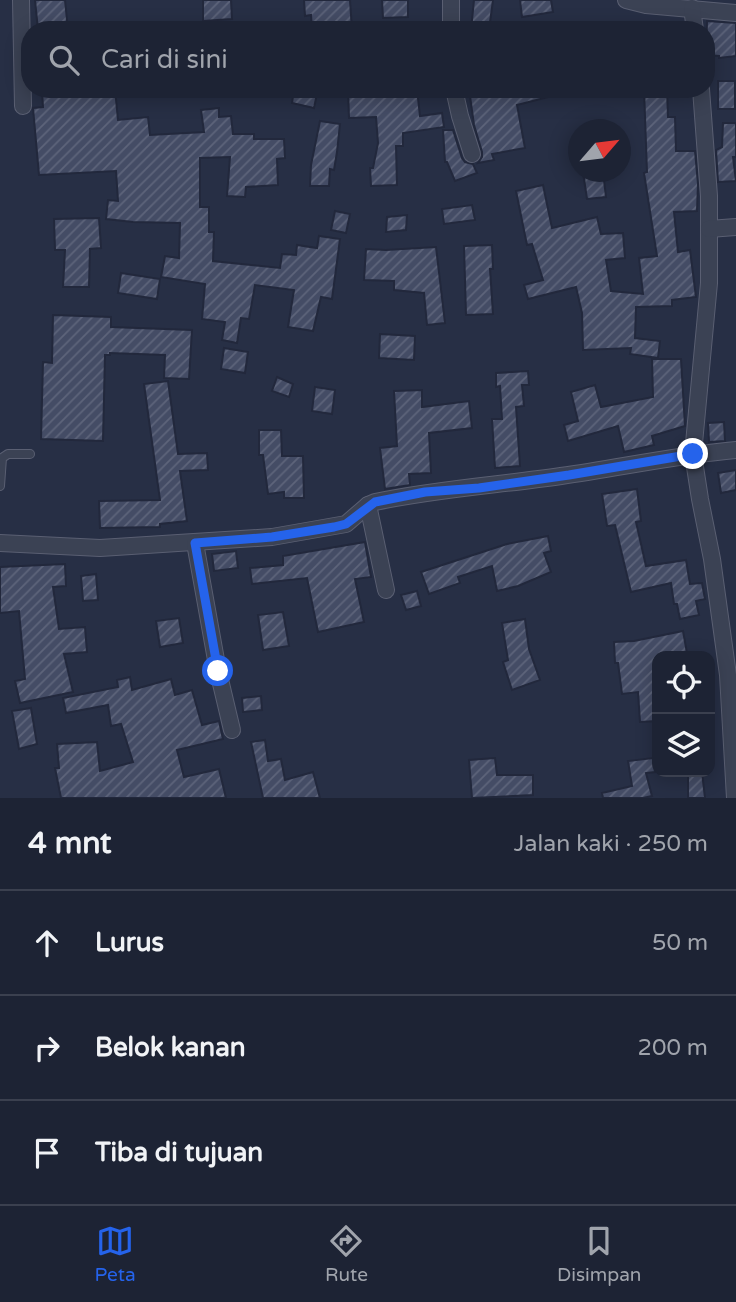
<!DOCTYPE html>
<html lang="id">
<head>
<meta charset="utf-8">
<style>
  :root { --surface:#1d2334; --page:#252b3c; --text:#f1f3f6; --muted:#a0a4ac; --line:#3b404f; --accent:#2563eb }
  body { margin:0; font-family:"Varela Round",sans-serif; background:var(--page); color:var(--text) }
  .controls { position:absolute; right:21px; bottom:21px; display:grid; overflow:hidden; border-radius:14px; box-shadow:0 4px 18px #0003 }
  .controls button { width:63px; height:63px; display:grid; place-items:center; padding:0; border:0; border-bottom:2px solid var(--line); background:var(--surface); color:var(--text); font:35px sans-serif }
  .compass { position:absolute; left:568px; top:119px; width:63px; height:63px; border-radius:50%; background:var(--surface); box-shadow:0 4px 18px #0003; rotate:62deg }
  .stop { position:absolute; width:21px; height:21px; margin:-16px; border:5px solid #2563eb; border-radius:50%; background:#fff }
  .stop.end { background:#2563eb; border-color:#fff; box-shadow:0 2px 7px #0008 }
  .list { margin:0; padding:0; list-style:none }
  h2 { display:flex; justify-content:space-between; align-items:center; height:91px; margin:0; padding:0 28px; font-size:30px }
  h2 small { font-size:23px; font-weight:400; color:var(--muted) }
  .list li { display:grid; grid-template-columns:46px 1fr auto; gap:21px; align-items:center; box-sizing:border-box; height:105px; padding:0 28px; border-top:2px solid var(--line) }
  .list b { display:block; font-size:26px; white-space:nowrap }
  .list em { font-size:23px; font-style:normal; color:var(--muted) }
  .icon { flex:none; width:38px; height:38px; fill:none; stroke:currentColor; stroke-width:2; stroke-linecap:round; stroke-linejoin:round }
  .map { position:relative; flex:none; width:736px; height:798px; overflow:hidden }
  .search { position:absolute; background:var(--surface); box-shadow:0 4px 18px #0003; left:21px; right:21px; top:21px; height:77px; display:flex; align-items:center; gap:18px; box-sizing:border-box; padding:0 24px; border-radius:28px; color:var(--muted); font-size:26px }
  .sheet { height:406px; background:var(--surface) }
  nav { display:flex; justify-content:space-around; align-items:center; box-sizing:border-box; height:98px; border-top:2px solid var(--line); background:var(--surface); font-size:19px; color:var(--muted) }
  nav a { display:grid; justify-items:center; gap:4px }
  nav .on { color:var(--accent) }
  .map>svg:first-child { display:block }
</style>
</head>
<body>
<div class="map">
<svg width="736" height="798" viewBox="0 0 736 798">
  <defs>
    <pattern id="building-hatch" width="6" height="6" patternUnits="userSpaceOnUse" patternTransform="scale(1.75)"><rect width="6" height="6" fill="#444c65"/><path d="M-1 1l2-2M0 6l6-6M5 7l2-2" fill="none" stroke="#5d647a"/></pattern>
  </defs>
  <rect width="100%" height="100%" fill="#272f45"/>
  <g fill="url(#building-hatch)" stroke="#22283c" stroke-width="2">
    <path d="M35,0H65L68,30H38Z"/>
    <path d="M203,0H231L232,19L203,21Z"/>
    <path d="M304,0H350L352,30H312L311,15L305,16Z"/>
    <path d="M382,0H408V17L383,18Z"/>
    <path d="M474,0H493L489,30H471Z"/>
    <path d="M520,0H551L553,12L522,17Z"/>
    <path d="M707,21L736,23V56L719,58V56L706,55Z"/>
    <rect x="718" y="81" width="17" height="28"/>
    <path d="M53,89H75V93L115,89L118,120L148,117L150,135L204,132L201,110L219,108V117L231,116L233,134H254V139H284L285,158L277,159L278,185L246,187L245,197L227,196L230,157L200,158V207H209V232H214L213,261L280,268L282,254L296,255L297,245L317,248L319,236L340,239L332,299L321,297L313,331L288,327L294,290L255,285L249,319L241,318L237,343L222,340L225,322L202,319L205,284L161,277L165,256L179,258L180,223L133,222L106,219L108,200L118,201L116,171L39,175L33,108L43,107L42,92Z"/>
    <path d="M294,89H318L314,108L292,103Z"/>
    <path d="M417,89L420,116L442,113L444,127L403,133V146H396L397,185L371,186L370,168H373L378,143L376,117L349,118L348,90Z"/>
    <path d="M469,89H560V94L517,105L525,148L492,154L494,160L478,163L482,157V152L474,125Z"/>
    <path d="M644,89H667L668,117H675L676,151H695L698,184L697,211L674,212L678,252L690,250L696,297L672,300V306L636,307L635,338L660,341L658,358L630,354L631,348L583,350L582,313L576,287L528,299L524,285L543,280L532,244L527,245L516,191L543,185L552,228L597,217L601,234L623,233L625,258L606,260L611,291L643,294L639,258L657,256L644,173L647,172Z"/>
    <path d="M320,121L340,124L337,152L334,170L330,169L329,186H310L311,165Z"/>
    <path d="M723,123H736V157H733L736,181L718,182L716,150L722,147Z"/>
    <path d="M443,130H453L462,158L465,162L473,164L477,173L455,181L447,162H445Z"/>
    <path d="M583,172H603L606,197L587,199Z"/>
    <path d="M472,205L475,220L444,224L442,209Z"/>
    <path d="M335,211L350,214L346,233L331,230Z"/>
    <path d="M407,215L406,230L386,232L387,217Z"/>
    <path d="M99,218L101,248L90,249L89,287H63L65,250H55L54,219Z"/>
    <path d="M492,245L493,269H490L493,314L466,315L464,246Z"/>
    <path d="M436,247L445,323L427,325L424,293L394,290V281L364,280L366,249L386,250Z"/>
    <path d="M121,273L160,279L157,299L118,293Z"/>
    <path d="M53,315L111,317V327L192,330L189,379L164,378L165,355L110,353V355H105L103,441L41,439L43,362L52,363Z"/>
    <path d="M380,334L415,336L414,360L379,358Z"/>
    <path d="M224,348L248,352L245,373L221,369Z"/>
    <path d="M652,359H681L685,426L652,436L654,445L624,452L618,426L568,441L564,425L578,421L571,392L595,385L601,407L653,397Z"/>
    <path d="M528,371L529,385H522L524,406L516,407L520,466L495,468L492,419H502L500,386L496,387V373Z"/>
    <path d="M277,377L293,384L289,397L272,391Z"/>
    <path d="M168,381L178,454L207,453L208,470L180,471L187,521L160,524V527L100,528L99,501L160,500L144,384Z"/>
    <path d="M315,387L335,390L332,414L312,411Z"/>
    <path d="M422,390V407L469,401L472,428L429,433L431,473L409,474L410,485L385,489L380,448L397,446L394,391Z"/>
    <path d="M724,422L725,441L709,442L708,423Z"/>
    <path d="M259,430H281L282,456H303L304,498H284V492L268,494L263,455H259Z"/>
    <path d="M736,470V490L721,493L718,473Z"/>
    <path d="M637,489L641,521L636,522L646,566L686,560L690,584L702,583L705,599L696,601L699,615L680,619L677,604H674L671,583L631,592L615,525L607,526L602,494Z"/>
    <path d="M548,536L551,551L544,553L551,572L518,586L497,591L492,566L458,577L460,583L429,594L421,572L507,544Z"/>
    <path d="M365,542L371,577L355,579L364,622L318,632L307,578L252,584L250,568L283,565V556Z"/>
    <path d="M236,551L238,568L214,571L212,554Z"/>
    <path d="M65,564L66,586L53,587L59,629L85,627L87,652L64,654L73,692L20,703L15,681L25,679L19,611L0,613V567Z"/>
    <path d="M96,574L98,600L83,601L81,576Z"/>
    <path d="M417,591L421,606L406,610L401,595Z"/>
    <path d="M283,612L289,646L263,650L258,615Z"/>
    <path d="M179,618L183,643L160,647L156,621Z"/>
    <path d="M525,619L529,649L540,680L512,690L503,662L508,660L502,623Z"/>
    <path d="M683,631L687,653L657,656V721L640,722L638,692L622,694L618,663H615L614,642L634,641Z"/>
    <path d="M130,677L132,690L171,679L175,695L192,690L202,725L219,721L223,739L177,750L184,777L219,769L226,798H61L55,768H59L57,744L97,742L100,771L133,762L121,724L111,726L108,705L66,713L63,698L118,687L117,680Z"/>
    <path d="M261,696L262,710L243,712L242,698Z"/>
    <path d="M31,708L37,744L19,749L12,711Z"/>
    <path d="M265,740L268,761L281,759L285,780L313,772L320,798H263L251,742Z"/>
    <path d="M495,758L497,775H533V795L472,798L469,760Z"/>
    <path d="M653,758L655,772L646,773L652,796L643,798H603L602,793L632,786L628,761Z"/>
    <path d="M688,772H702L705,798H688Z"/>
  </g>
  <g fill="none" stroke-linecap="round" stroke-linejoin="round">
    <defs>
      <path id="lane" d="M0,486L2,458L8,454H30"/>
      <g id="street">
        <path d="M21,0L23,106"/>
        <path d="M626,0L646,5L736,13"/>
        <path d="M692,8L695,30"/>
        <path d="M451,30V0"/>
        <path d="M454,89L460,116L472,154"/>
        <path d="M701,89L709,196V283L693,454L700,499L712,559L728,675L735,798"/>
        <path d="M709,229L736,227"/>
        <path d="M368,505L386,590"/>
        <path d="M0,543L100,548L272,537L346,524L368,505L375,502C436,489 499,485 561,476C619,468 677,455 736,450"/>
        <path d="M195,543L218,671L232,730"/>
      </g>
    </defs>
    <use href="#lane" stroke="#5a5f72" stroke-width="10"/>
    <use href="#street" stroke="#5a5f72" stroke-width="18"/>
    <use href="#lane" stroke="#3b4254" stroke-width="8"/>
    <use href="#street" stroke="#3b4254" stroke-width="16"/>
  </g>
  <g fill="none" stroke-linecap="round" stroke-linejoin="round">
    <path stroke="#2563eb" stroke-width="9" d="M218,671L195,543L272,537L334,527L346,524L375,502L425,492L479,488L569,475L693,454"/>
  </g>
</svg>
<div class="controls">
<button><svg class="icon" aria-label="locate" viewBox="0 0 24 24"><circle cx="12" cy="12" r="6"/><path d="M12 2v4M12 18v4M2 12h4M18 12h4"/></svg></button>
<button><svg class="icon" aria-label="layers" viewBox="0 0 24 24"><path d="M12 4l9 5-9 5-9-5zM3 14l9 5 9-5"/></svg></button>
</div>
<svg class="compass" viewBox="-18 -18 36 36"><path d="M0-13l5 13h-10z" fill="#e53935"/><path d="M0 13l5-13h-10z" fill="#a0a4ac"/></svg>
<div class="stop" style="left:218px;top:671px"></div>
<div class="stop end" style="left:693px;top:454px"></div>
<div class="search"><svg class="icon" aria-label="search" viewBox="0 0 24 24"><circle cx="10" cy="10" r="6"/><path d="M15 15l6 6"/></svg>Cari di sini</div>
</div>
<section class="sheet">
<h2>4 mnt<small>Jalan kaki · 250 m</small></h2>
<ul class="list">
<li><svg class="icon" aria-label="ahead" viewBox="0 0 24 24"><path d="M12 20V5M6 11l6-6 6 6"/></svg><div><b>Lurus</b></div><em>50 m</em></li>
<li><svg class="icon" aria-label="right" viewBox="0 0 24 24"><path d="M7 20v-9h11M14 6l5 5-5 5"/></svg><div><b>Belok kanan</b></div><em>200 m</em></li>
<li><svg class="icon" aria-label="arrive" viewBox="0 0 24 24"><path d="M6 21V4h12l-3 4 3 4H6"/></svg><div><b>Tiba di tujuan</b></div></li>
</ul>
</section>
<nav>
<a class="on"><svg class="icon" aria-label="map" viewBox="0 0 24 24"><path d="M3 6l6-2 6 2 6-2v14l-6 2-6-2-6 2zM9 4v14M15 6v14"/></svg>Peta</a>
<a><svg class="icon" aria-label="directions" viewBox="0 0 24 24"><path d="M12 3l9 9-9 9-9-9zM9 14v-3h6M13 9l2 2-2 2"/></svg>Rute</a>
<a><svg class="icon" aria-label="saved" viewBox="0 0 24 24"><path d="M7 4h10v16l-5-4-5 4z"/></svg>Disimpan</a>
</nav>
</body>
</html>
